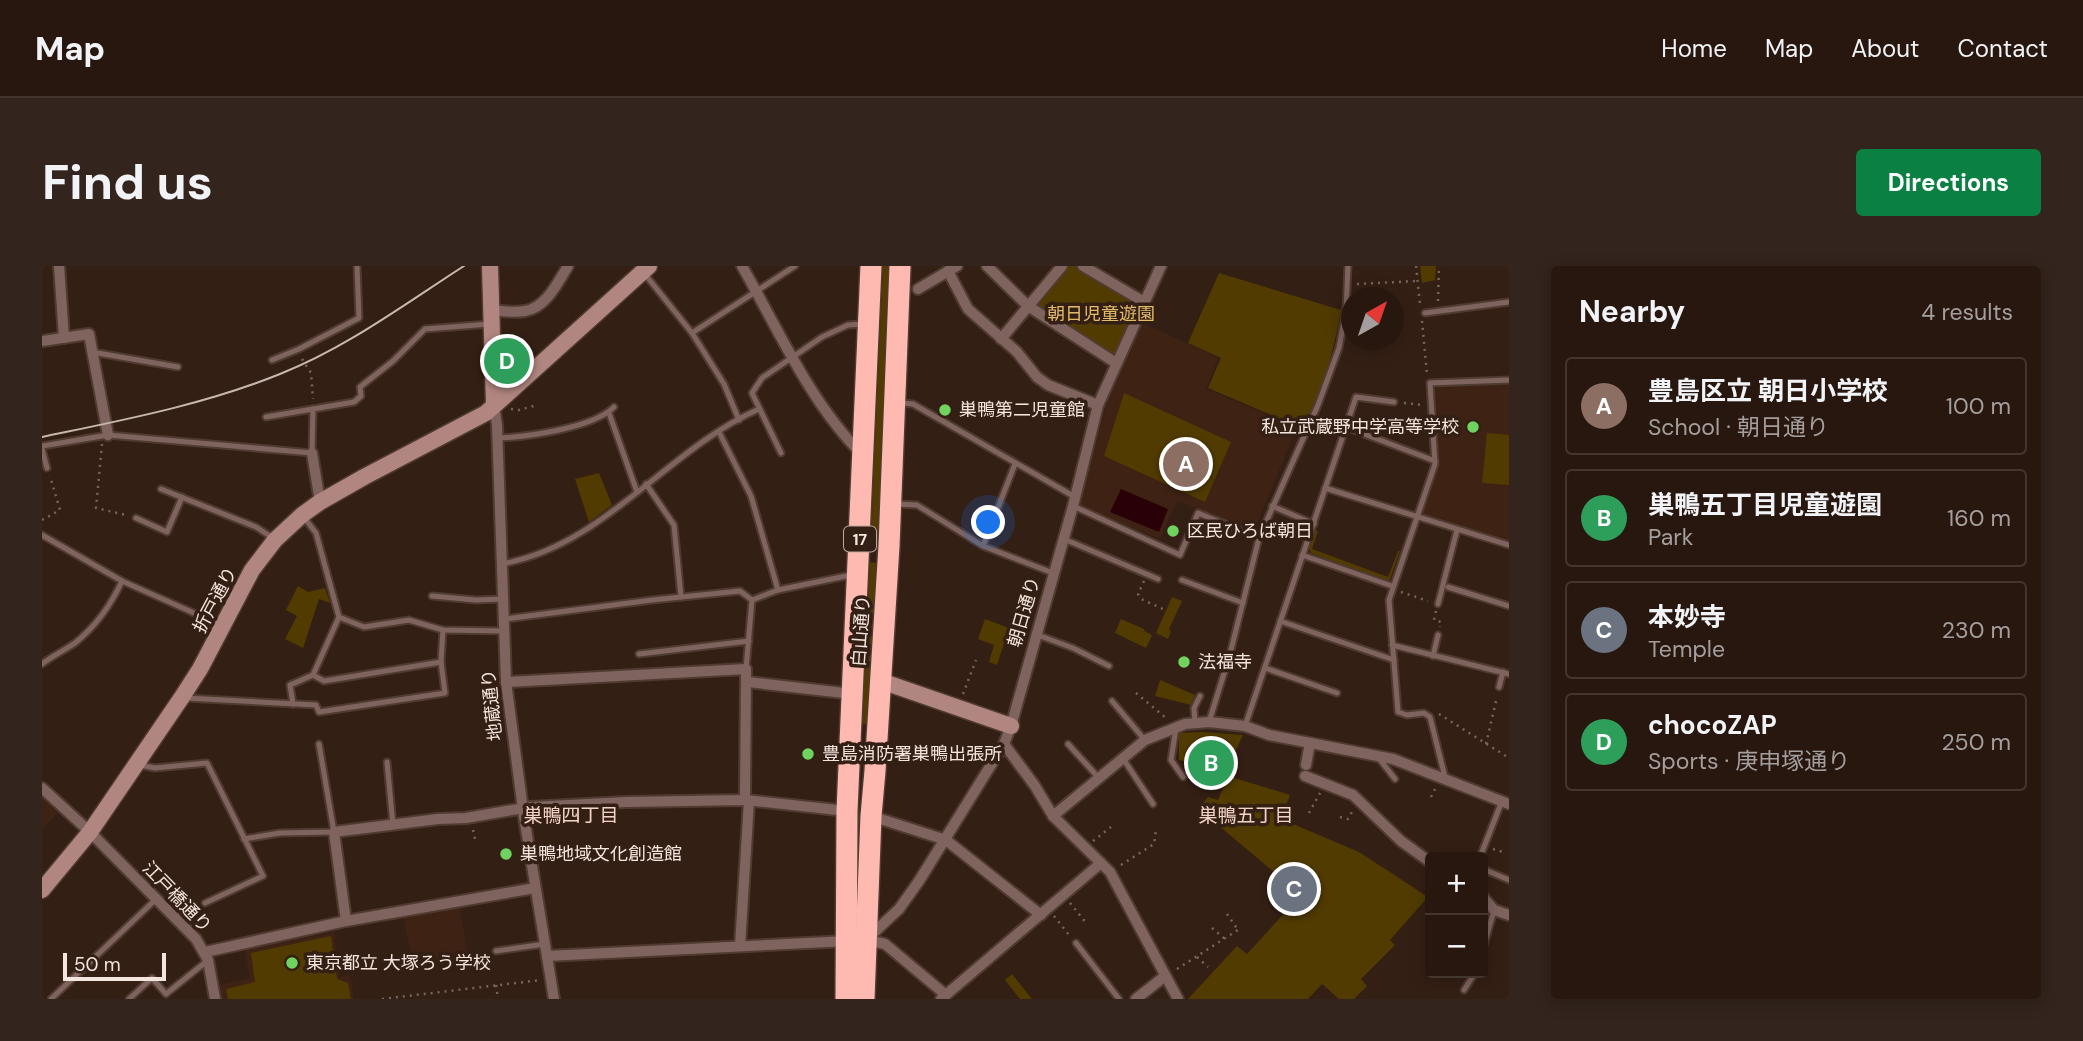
<!DOCTYPE html>
<html lang="en">
<head>
<meta charset="utf-8">
<style>
  :root { --surface:#27170f; --page:#33241d; --text:#f1f3f6; --muted:#a49f9e; --line:#43362f; --accent:#0b8043 }
  body { margin:0; font-family:"DM Sans","Noto Sans JP",sans-serif; background:var(--page); color:var(--text) }
  .controls { position:absolute; right:21px; bottom:21px; display:grid; overflow:hidden; border-radius:7px; box-shadow:0 4px 18px #0003 }
  .controls button { width:63px; height:63px; display:grid; place-items:center; padding:0; border:0; border-bottom:2px solid var(--line); background:var(--surface); color:var(--text); font:35px sans-serif }
  .compass { position:absolute; left:1299px; top:21px; width:63px; height:63px; border-radius:50%; background:var(--surface); box-shadow:0 4px 18px #0003; rotate:40deg }
  .scale { position:absolute; left:21px; bottom:18px; width:103px; box-sizing:border-box; padding-left:7px; border:4px solid #f4e5de; border-top:0; font-size:19px; line-height:24px; white-space:nowrap; color:#f4e5de; -webkit-text-stroke:5px #341f14; paint-order:stroke }
  .you { position:absolute; left:947px; top:257px; width:24px; height:24px; margin:-18px; border:5px solid #fff; border-radius:50%; background:#1a73e8; box-shadow:0 0 0 10px #1a73e833 }
  .badge { display:grid; place-items:center; width:46px; height:46px; border-radius:50%; background:var(--accent); color:#fff; font-size:23px; font-weight:700 }
  .pin { position:absolute; translate:-50% -50%; border:4px solid #fff; box-shadow:0 2px 7px #0006 }
  .list { margin:0; padding:0; list-style:none }
  h2 { display:flex; justify-content:space-between; align-items:center; height:91px; margin:0; padding:0 28px; font-size:30px }
  h2 small { font-size:23px; font-weight:400; color:var(--muted) }
  .list li { display:grid; grid-template-columns:46px 1fr auto; gap:21px; align-items:center; box-sizing:border-box; height:98px; margin:0 14px 14px; padding:0 14px; border:2px solid var(--line); border-radius:7px }
  .list b { display:block; font-size:26px; white-space:nowrap }
  .list p { margin:0; font-size:23px; white-space:nowrap; color:var(--muted) }
  .list em { font-size:23px; font-style:normal; color:var(--muted) }
  .map { position:relative; flex:none; width:1467px; height:733px; overflow:hidden; border-radius:7px }
  header { display:flex; align-items:center; gap:42px; box-sizing:border-box; height:98px; padding:0 35px; background:var(--surface); border-bottom:2px solid var(--line) }
  header strong { font-size:33px }
  nav { display:flex; gap:38px; margin-inline-start:auto; font-size:24px }
  .intro { display:flex; align-items:center; justify-content:space-between; box-sizing:border-box; height:168px; padding:0 42px }
  h1 { margin:0; font-size:49px }
  .button { padding:18px 32px; border-radius:7px; background:var(--accent); color:#fff; font-size:24px; font-weight:700 }
  main { display:flex; gap:42px; padding:0 42px }
  aside { flex:1; background:var(--surface); border-radius:7px; box-shadow:0 4px 18px #0003 }
  .map>svg:first-child { display:block }
</style>
</head>
<body>
<header>
<strong>Map</strong>
<nav><a>Home</a><a>Map</a><a>About</a><a>Contact</a></nav>
</header>
<div class="intro"><h1>Find us</h1><a class="button">Directions</a></div>
<main>
<div class="map">
<svg width="1467" height="733" viewBox="0 0 1467 733">
  <rect width="100%" height="100%" fill="#341f14"/>
  <g fill="#3e2314">
    <path d="M1099,56L1176,92L1164,123L1255,161L1212,265L1135,234L1118,273L1037,240L1069,123Z"/>
    <path d="M1445,117L1467,118V276L1384,250L1380,246L1397,197L1393,124L1398,119Z"/>
    <path d="M0,531L16,547L0,563Z"/>
    <path d="M418,641L426,692L372,700L361,651Z"/>
    <path d="M292,666L297,711L308,709L312,733H180L178,719L208,712L203,685Z"/>
  </g>
  <g fill="#513b00">
    <path d="M841,0H847L836,272L829,271Z"/>
    <path d="M1025,0H1035L1097,36L1071,92L997,43V35Z"/>
    <path d="M1378,0H1394L1393,14L1380,17Z"/>
    <path d="M1177,7L1299,44C1292,86 1280,125 1262,163L1166,122L1179,92L1146,77Z"/>
    <path d="M1082,127L1189,176L1163,236L1062,190Z"/>
    <path d="M1445,167L1467,169V219L1440,217Z"/>
    <path d="M557,207L570,239L547,256L533,213Z"/>
    <path d="M1273,264L1276,265L1270,283L1346,311L1356,285H1358L1348,313L1346,315L1269,287L1267,282Z"/>
    <path d="M828,296L835,297L828,459L820,458Z"/>
    <path d="M256,320L266,326L283,322L288,337L277,333L261,382L243,373L255,350L244,344Z"/>
    <path d="M1130,331L1140,335L1127,363L1129,365L1126,373L1114,367Z"/>
    <path d="M943,353L967,362L955,399L947,396L952,379L936,373Z"/>
    <path d="M1079,353L1102,363V365L1110,369L1104,382L1073,367Z"/>
    <path d="M1118,414L1153,429L1149,439L1113,430Z"/>
    <path d="M1161,466L1201,469L1176,522L1155,511L1163,501L1137,494V467Z"/>
    <path d="M1186,510L1248,529L1239,553L1317,586L1386,631L1348,674L1353,679L1319,713L1325,720L1312,733H1297L1280,718L1266,733H1146L1195,680L1205,688L1259,629L1157,543L1166,531L1176,534Z"/>
    <path d="M289,670L295,713L306,717L309,733H186L184,723L213,716L209,687Z"/>
    <path d="M970,708L990,733H978L963,714Z"/>
  </g>
  <path fill="#2a0008" d="M1079,223L1126,243L1117,266L1068,246Z"/>
  <g fill="none" stroke-linecap="round" stroke-linejoin="round">
    <defs>
      <g id="lane">
        <path d="M602,7L650,67L682,118L697,154"/>
        <path d="M1383,47L1467,36"/>
        <path d="M650,67L753,0"/>
        <path d="M50,86L136,101"/>
        <path d="M230,94L257,83L317,52L315,0"/>
        <path d="M858,137L871,138L1033,231"/>
        <path d="M567,147L595,226"/>
        <path d="M224,151L312,136L319,130L318,121L351,95L383,63L448,58"/>
        <path d="M1304,161L1393,195"/>
        <path d="M677,166L709,230L736,324"/>
        <path d="M455,172C485,171 551,162 572,141"/>
        <path d="M0,180L66,169L270,187L271,143"/>
        <path d="M0,183L5,202"/>
        <path d="M739,187L710,127L720,112L780,71L806,59L820,58"/>
        <path d="M604,218L632,259L639,331"/>
        <path d="M1283,222L1467,279"/>
        <path d="M119,223L214,261L231,272"/>
        <path d="M855,238L875,239L941,280L1011,307"/>
        <path d="M1031,240L1138,289L1156,247L1217,272"/>
        <path d="M1230,240L1272,258"/>
        <path d="M94,252L125,266L140,231"/>
        <path d="M0,269L80,315L179,359"/>
        <path d="M1022,273L1116,313"/>
        <path d="M941,280L973,198"/>
        <path d="M1260,289L1350,320"/>
        <path d="M459,298C561,281 624,184 717,143"/>
        <path d="M1140,314L1201,337"/>
        <path d="M1406,321L1467,340"/>
        <path d="M390,330L434,334L460,333"/>
        <path d="M1396,338L1415,264"/>
        <path d="M297,351L322,361L367,354L401,364L461,365"/>
        <path d="M463,353L610,334L698,325L710,334L736,324L809,309"/>
        <path d="M1238,355L1352,394"/>
        <path d="M993,368L1031,382L1067,400"/>
        <path d="M1350,379L1467,408"/>
        <path d="M597,388L707,375"/>
        <path d="M1391,390L1396,369"/>
        <path d="M0,398C10,390 23,384 33,377C54,360 69,339 80,315"/>
        <path d="M1223,402L1295,427"/>
        <path d="M704,403L710,334"/>
        <path d="M271,409L282,415L399,396"/>
        <path d="M1457,421L1461,406"/>
        <path d="M144,432L274,439L277,446L403,427L399,396L401,364"/>
        <path d="M1070,435L1102,473"/>
        <path d="M251,438L248,419L271,409L297,351L274,267L261,250"/>
        <path d="M1167,456L1188,388L1217,272L1276,139L1297,82L1304,44L1306,0"/>
        <path d="M1153,457L1152,442L1158,430"/>
        <path d="M1203,460L1314,131L1352,136"/>
        <path d="M1134,462L1129,494L1141,511"/>
        <path d="M1026,478L1056,511"/>
        <path d="M1080,491L1111,538"/>
        <path d="M1336,491L1353,513"/>
        <path d="M345,496L351,559"/>
        <path d="M98,499L113,502L165,497L221,610L163,637"/>
        <path d="M1403,511L1388,451L1382,447L1365,449L1356,446L1347,334L1393,198L1388,117L1467,114"/>
        <path d="M202,573L238,567L292,566L277,478"/>
        <path d="M1438,591L1460,535"/>
        <path d="M1441,603L1467,614"/>
        <path d="M1034,677L1077,733"/>
        <path d="M1441,682L1452,645"/>
        <path d="M454,685L503,678"/>
        <path d="M1422,724L1433,707"/>
        <path d="M9,733L113,634"/>
        <path d="M87,733L110,712L124,728L165,695"/>
      </g>
      <g id="street">
        <path d="M17,0L22,72"/>
        <path d="M700,0C735,61 769,138 819,187"/>
        <path d="M945,0L986,40L1074,97"/>
        <path d="M1041,0L1102,36"/>
        <path d="M906,5L926,43L975,86L995,111L1006,119L1056,139"/>
        <path d="M876,23L915,0"/>
        <path d="M448,44C459,45 472,47 483,45C504,42 516,16 526,0"/>
        <path d="M959,73L1020,0"/>
        <path d="M0,75L47,68L66,169"/>
        <path d="M452,139L455,159L464,416L482,551L512,733"/>
        <path d="M270,187L278,236"/>
        <path d="M464,416L704,403L703,534"/>
        <path d="M706,416L811,428"/>
        <path d="M962,478L993,520L1011,550L1068,606L1136,733"/>
        <path d="M1264,499L1268,477"/>
        <path d="M1263,510L1311,529L1359,575L1388,596"/>
        <path d="M0,522L48,566L154,673L166,694L173,733"/>
        <path d="M829,550L904,574L999,649"/>
        <path d="M1011,550L1103,474L1143,458L1167,456L1203,460L1227,469L1351,493L1467,538"/>
        <path d="M1441,631L1452,644L1467,649"/>
        <path d="M304,655L292,566L396,553L424,552L488,541L584,536L703,534L805,545"/>
        <path d="M826,672L857,643L877,615L962,478L969,460L1031,240L1056,139L1119,0"/>
        <path d="M821,673L843,678L904,729"/>
        <path d="M698,680L707,535"/>
        <path d="M163,686L304,655L493,622"/>
        <path d="M505,690L805,675"/>
        <path d="M899,733L1059,597"/>
        <path d="M1094,733L1123,710"/>
      </g>
      <g id="secondary">
        <path d="M448,0L452,139"/>
        <path d="M839,415L969,460"/>
        <path d="M0,624L48,566L140,431L158,403L210,304L233,274L260,249L278,236L322,211L444,147L607,0"/>
      </g>
      <g id="highway">
        <path d="M804,733L805,545L829,0"/>
        <path d="M822,733L829,550L833,505L847,280L858,0"/>
      </g>
    </defs>
    <use href="#lane" stroke="#4f3b30" stroke-width="9"/>
    <use href="#street" stroke="#4f3b30" stroke-width="14"/>
    <use href="#secondary" stroke="#4f3b30" stroke-width="19"/>
    <use href="#highway" stroke="#4f3b30" stroke-width="24"/>
    <g stroke="#78655b" stroke-width="2.5" stroke-dasharray="2 5" stroke-linecap="butt">
      <path d="M1374,0L1378,38"/>
      <path d="M1315,18L1375,15"/>
      <path d="M1396,35L1397,0"/>
      <path d="M1380,55L1385,108"/>
      <path d="M260,93L269,107L271,133"/>
      <path d="M1362,137L1380,139"/>
      <path d="M469,143L477,144L495,139"/>
      <path d="M60,178L54,242L84,249"/>
      <path d="M0,254L18,244L8,210"/>
      <path d="M1102,315L1096,328L1099,333L1121,343"/>
      <path d="M1359,326L1386,335"/>
      <path d="M1394,345L1392,354L1399,356L1398,361"/>
      <path d="M1094,427L1124,452"/>
      <path d="M921,428L934,394"/>
      <path d="M1397,448L1467,492"/>
      <path d="M1444,478L1455,431"/>
      <path d="M1389,531L1393,523"/>
      <path d="M1267,547L1278,527"/>
      <path d="M1298,551L1306,553L1310,546"/>
      <path d="M431,564L433,573"/>
      <path d="M1051,575L1069,561"/>
      <path d="M1451,583L1461,586"/>
      <path d="M1079,599L1112,578L1114,564"/>
      <path d="M1028,637L1045,658"/>
      <path d="M1185,648L1196,664"/>
      <path d="M146,650L157,641"/>
      <path d="M1012,650L1027,669"/>
      <path d="M1170,662L1183,673"/>
      <path d="M1155,691L1166,701"/>
      <path d="M1135,703L1199,662"/>
      <path d="M454,719L456,733"/>
      <path d="M340,733L499,714"/>
    </g>
    <use href="#lane" stroke="#7f635f" stroke-width="5"/>
    <use href="#street" stroke="#7f635f" stroke-width="10"/>
    <use href="#secondary" stroke="#b28680" stroke-width="16"/>
    <use href="#highway" stroke="#febab0" stroke-width="21"/>
    <path stroke="#c7b7af" stroke-width="2" d="M0,171C81,154 161,139 238,108C304,82 363,38 422,0"/>
  </g>
  <g fill="#70d35f" stroke="#341f14" stroke-width="2.5">
    <circle cx="903" cy="144" r="7"/>
    <circle cx="1431" cy="161" r="7"/>
    <circle cx="1131" cy="265" r="7"/>
    <circle cx="1142" cy="396" r="7"/>
    <circle cx="766" cy="488" r="7"/>
    <circle cx="464" cy="588" r="7"/>
    <circle cx="250" cy="697" r="7"/>
  </g>
  <g text-anchor="middle" stroke-width="7" stroke-linejoin="round" paint-order="stroke">
    <rect fill="#341f14" stroke="#baaaa1" stroke-width="2" x="802" y="260.5" width="32" height="25" rx="5"/>
    <g font-size="16" font-weight="bold" fill="#f4e5de">
      <text x="818" y="279">17</text>
    </g>
    <g font-size="18" fill="#e3bc69" stroke="#341f14">
      <text x="1059" y="54">朝日児童遊園</text>
    </g>
    <g font-size="18" fill="#f4e5de" stroke="#341f14" text-anchor="start">
      <text x="917" y="150">巣鴨第二児童館</text>
      <text x="1417" y="167" text-anchor="end">私立武蔵野中学高等学校</text>
      <text x="1145" y="271">区民ひろば朝日</text>
      <text x="1156" y="402">法福寺</text>
      <text x="780" y="494">豊島消防署巣鴨出張所</text>
      <text x="478" y="594">巣鴨地域文化創造館</text>
      <text x="264" y="703">東京都立 大塚ろう学校</text>
    </g>
    <g font-size="18" fill="#f4e5de" stroke="#341f14">
      <text transform="translate(173 334) rotate(-62)" y="6">折戸通り</text>
      <text transform="translate(982 346) rotate(-74)" y="6">朝日通り</text>
      <text transform="translate(819 365) rotate(-86)" y="6">白山通り</text>
      <text transform="translate(450 439) rotate(-96)" y="6">地蔵通り</text>
      <text transform="translate(135 631) rotate(46)" y="6">江戸橋通り</text>
    </g>
    <g font-size="19" fill="#f2d4c6" stroke="#341f14">
      <text x="529" y="556">巣鴨四丁目</text>
      <text x="1204" y="556">巣鴨五丁目</text>
    </g>
  </g>
</svg>
<div class="controls">
<button>+</button>
<button>−</button>
</div>
<svg class="compass" viewBox="-18 -18 36 36"><path d="M0-13l5 13h-10z" fill="#e53935"/><path d="M0 13l5-13h-10z" fill="#a49f9e"/></svg>
<div class="scale">50 m</div>
<div class="you"></div>
<div class="pin badge" style="left:1144px;top:198px;background:#8d6e63">A</div>
<div class="pin badge" style="left:1169px;top:497px;background:#2e9e5b">B</div>
<div class="pin badge" style="left:1252px;top:623px;background:#6b7280">C</div>
<div class="pin badge" style="left:465px;top:95px;background:#2e9e5b">D</div>
</div>
<aside>
<h2>Nearby<small>4 results</small></h2>
<ul class="list">
<li><span class="badge" style="background:#8d6e63">A</span><div><b>豊島区立 朝日小学校</b><p>School · 朝日通り</p></div><em>100 m</em></li>
<li><span class="badge" style="background:#2e9e5b">B</span><div><b>巣鴨五丁目児童遊園</b><p>Park</p></div><em>160 m</em></li>
<li><span class="badge" style="background:#6b7280">C</span><div><b>本妙寺</b><p>Temple</p></div><em>230 m</em></li>
<li><span class="badge" style="background:#2e9e5b">D</span><div><b>chocoZAP</b><p>Sports · 庚申塚通り</p></div><em>250 m</em></li>
</ul>
</aside>
</main>
</body>
</html>
